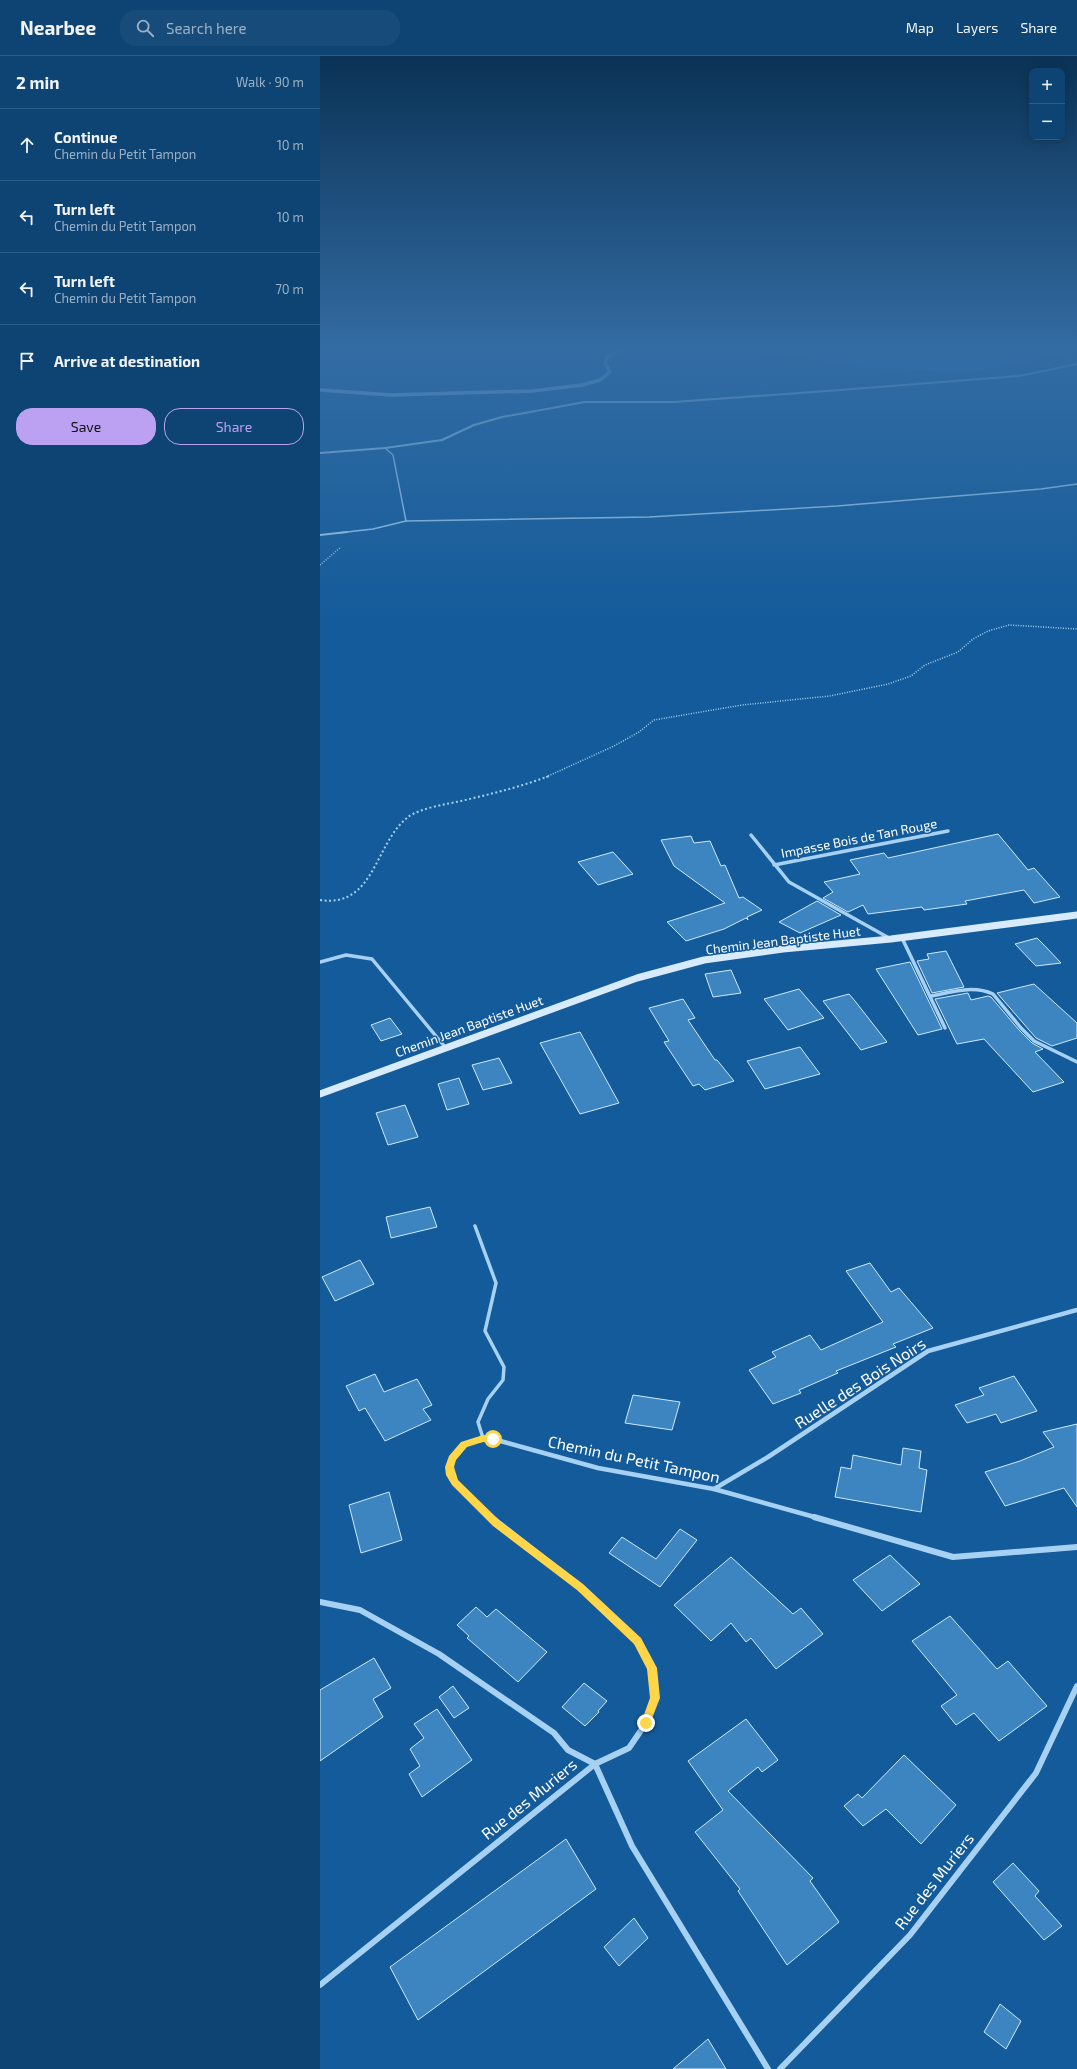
<!DOCTYPE html>
<html lang="en">
<head>
<meta charset="utf-8">
<style>
  :root { --surface:#0e4474; --page:#174b79; --text:#f1f3f6; --muted:#9bb0c5; --line:#2e5c86; --accent:#bca0f2 }
  body { margin:0; font-family:"Exo 2",sans-serif; background:var(--page); color:var(--text) }
  .controls { position:absolute; right:12px; top:12px; display:grid; overflow:hidden; border-radius:8px; box-shadow:0 2px 10px #0003 }
  .controls button { width:36px; height:36px; display:grid; place-items:center; padding:0; border:0; border-bottom:1px solid var(--line); background:var(--surface); color:var(--text); font:20px sans-serif }
  .stop { position:absolute; width:12px; height:12px; margin:-9px; border:3px solid #ffd54a; border-radius:50%; background:#fff }
  .stop.end { background:#ffd54a; border-color:#fff; box-shadow:0 1px 4px #0008 }
  .list { margin:0; padding:0; list-style:none }
  h2 { display:flex; justify-content:space-between; align-items:center; height:52px; margin:0; padding:0 16px; font-size:17px }
  h2 small { font-size:13px; font-weight:400; color:var(--muted) }
  .list li { display:grid; grid-template-columns:26px 1fr auto; gap:12px; align-items:center; box-sizing:border-box; height:72px; padding:0 16px; border-top:1px solid var(--line) }
  .list b { display:block; font-size:15px; white-space:nowrap }
  .list p { margin:0; font-size:13px; white-space:nowrap; color:var(--muted) }
  .list em { font-size:13px; font-style:normal; color:var(--muted) }
  .actions { display:flex; gap:8px; padding:12px 16px }
  .actions a { flex:1; padding:9px 0; border:1px solid var(--accent); border-radius:16px; text-align:center; font-size:14px; color:var(--accent) }
  .actions .main { background:var(--accent); color:#111 }
  .icon { flex:none; width:22px; height:22px; fill:none; stroke:currentColor; stroke-width:2; stroke-linecap:round; stroke-linejoin:round }
  .map { position:relative; flex:none; width:757px; height:2013px; overflow:hidden }
  header { display:flex; align-items:center; gap:24px; box-sizing:border-box; height:56px; padding:0 20px; background:var(--surface); border-bottom:1px solid var(--line) }
  header strong { font-size:19px }
  nav { display:flex; gap:22px; margin-inline-start:auto; font-size:14px }
  .search { width:280px; height:36px; background:var(--page); display:flex; align-items:center; gap:10px; box-sizing:border-box; padding:0 14px; border-radius:16px; color:var(--muted); font-size:15px }
  main { display:flex }
  aside { flex:1; background:var(--surface) }
  .map>svg:first-child { display:block }
</style>
</head>
<body>
<header>
<strong>Nearbee</strong>
<div class="search"><svg class="icon" aria-label="search" viewBox="0 0 24 24"><circle cx="10" cy="10" r="6"/><path d="M15 15l6 6"/></svg>Search here</div>
<nav><a>Map</a><a>Layers</a><a>Share</a></nav>
</header>
<main>
<aside>
<h2>2 min<small>Walk · 90 m</small></h2>
<ul class="list">
<li><svg class="icon" aria-label="ahead" viewBox="0 0 24 24"><path d="M12 20V5M6 11l6-6 6 6"/></svg><div><b>Continue</b><p>Chemin du Petit Tampon</p></div><em>10 m</em></li>
<li><svg class="icon" aria-label="left" viewBox="0 0 24 24"><path d="M17 20v-9H6M10 6l-5 5 5 5"/></svg><div><b>Turn left</b><p>Chemin du Petit Tampon</p></div><em>10 m</em></li>
<li><svg class="icon" aria-label="left" viewBox="0 0 24 24"><path d="M17 20v-9H6M10 6l-5 5 5 5"/></svg><div><b>Turn left</b><p>Chemin du Petit Tampon</p></div><em>70 m</em></li>
<li><svg class="icon" aria-label="arrive" viewBox="0 0 24 24"><path d="M6 21V4h12l-3 4 3 4H6"/></svg><div><b>Arrive at destination</b></div></li>
</ul>
<div class="actions"><a class="main">Save</a><a>Share</a></div>
</aside>
<div class="map">
<svg width="757" height="2013" viewBox="0 0 757 2013">
  <rect width="100%" height="100%" fill="#135b9a"/>
  <path fill="#2274b7" d="M362,290H757V295L653,316L552,312L448,297Z"/>
  <g fill="none" stroke-linecap="round" stroke-linejoin="round">
    <path stroke="#99cdf6" stroke-width="3.5" d="M0,334L71,339L212,335L262,329L280,324L290,316L285,307L287,301L307,290"/>
  </g>
  <g fill="#3c85c1" stroke="#cfe9fd">
    <path d="M678,778L708,814L714,812L740,841L714,847L704,834L645,845L647,848L604,854L602,851L548,858L543,849L528,856L503,842L513,836L504,826L540,818L530,804L564,797L568,802Z"/>
    <path d="M371,780L374,787L390,785L401,810L405,809L419,842L423,841L442,854L427,861L428,864L426,862L404,873L366,885L347,866L405,847L354,810L341,784Z"/>
    <path d="M293,796L313,818L278,829L258,806Z"/>
    <path d="M497,845L521,859L480,877L459,866Z"/>
    <path d="M717,882L725,890L741,907L716,910L695,888Z"/>
    <path d="M626,895L644,931L612,937L597,905L609,903L607,898Z"/>
    <path d="M590,906L622,973L598,979L556,913Z"/>
    <path d="M411,914L421,937L393,941L385,918Z"/>
    <path d="M714,928L757,967V982L732,990L716,982L677,937Z"/>
    <path d="M479,933L504,962L468,974L444,943Z"/>
    <path d="M648,937L651,944L668,940L671,941L699,974L712,987L723,993L715,996L744,1026L713,1036L664,983L637,988L615,943Z"/>
    <path d="M529,938L535,945L567,986L541,994L503,945Z"/>
    <path d="M363,943L375,962L368,964L395,1004H397L414,1025L385,1034L379,1028L373,1030L344,986L349,985L329,952Z"/>
    <path d="M70,962L82,978L61,985L51,969Z"/>
    <path d="M260,976L299,1047L260,1058L220,987Z"/>
    <path d="M480,991L500,1018L445,1033L427,1005Z"/>
    <path d="M179,1002L192,1027L163,1034L152,1009Z"/>
    <path d="M139,1022L149,1048L127,1054L118,1028Z"/>
    <path d="M85,1049L98,1081L68,1089L56,1057Z"/>
    <path d="M110,1151L117,1171L71,1182L66,1161Z"/>
    <path d="M40,1204L54,1228L15,1245L2,1221Z"/>
    <path d="M550,1207L571,1236L579,1232L613,1272L573,1288L576,1291L516,1315L518,1317L479,1334L481,1337L453,1348L429,1314L456,1301L452,1296L490,1279L501,1294L563,1266L526,1215Z"/>
    <path d="M55,1318L64,1336L97,1323L112,1349L103,1353L111,1364L65,1385L45,1352L39,1355L26,1330Z"/>
    <path d="M694,1320L717,1355L681,1367L676,1358L647,1367L635,1349L664,1339L659,1332Z"/>
    <path d="M313,1339L360,1346L352,1374L305,1367Z"/>
    <path d="M757,1368V1451L744,1432L685,1450L665,1416L700,1405L734,1391L723,1376Z"/>
    <path d="M583,1392L601,1395L599,1412L607,1414L601,1456L515,1441L521,1411L531,1413L533,1399L581,1409Z"/>
    <path d="M69,1436L82,1484L41,1497L29,1449Z"/>
    <path d="M360,1473L377,1484L340,1531L289,1497L302,1481L336,1503Z"/>
    <path d="M570,1499L600,1528L562,1555L533,1524Z"/>
    <path d="M411,1501L473,1558L481,1552L503,1578L456,1613L431,1582L426,1586L411,1567L391,1585L354,1549Z"/>
    <path d="M156,1551L167,1561L176,1553L227,1596L198,1626L147,1582L149,1580L137,1569Z"/>
    <path d="M630,1560L677,1613L688,1605L727,1650L679,1685L654,1657L636,1669L621,1650L637,1639L592,1585Z"/>
    <path d="M54,1602L71,1632L53,1643L63,1661L0,1705V1634Z"/>
    <path d="M264,1627L287,1645L278,1655L279,1656L265,1670L242,1651Z"/>
    <path d="M133,1630L149,1652L134,1662L119,1641Z"/>
    <path d="M117,1653L152,1704L102,1741L89,1718L100,1710L90,1693L104,1682L94,1668Z"/>
    <path d="M426,1663L458,1704L442,1716L438,1711L408,1735L493,1822L490,1825L519,1866L467,1909L418,1835L420,1833L375,1776L403,1754L368,1705Z"/>
    <path d="M584,1699L636,1749L601,1788L566,1753L543,1770L524,1750L538,1738L542,1742Z"/>
    <path d="M246,1783L276,1833L98,1964L70,1911Z"/>
    <path d="M693,1807L719,1835L715,1840L742,1870L724,1884L673,1826Z"/>
    <path d="M314,1862L328,1882L299,1910L284,1891Z"/>
    <path d="M680,1948L701,1965L686,1993L664,1976Z"/>
    <path d="M388,1983L406,2013H353Z"/>
  </g>
  <g fill="none" stroke-linecap="round" stroke-linejoin="round">
    <g stroke="#a7d1f3" stroke-width="1.5" stroke-dasharray="1 1.5" stroke-linecap="butt">
      <path d="M0,509L21,491"/>
      <path d="M226,721L294,690L319,676L334,664L422,649L510,640L568,628L591,620L605,609L638,596L653,583L668,575L689,569L757,573"/>
    </g>
    <path stroke="#a7d1f3" stroke-width="2" stroke-dasharray="2 2.5" stroke-linecap="butt" d="M0,844C55,852 54,788 88,761C100,752 127,748 141,745C171,738 200,731 229,720"/>
    <g stroke="#a7d1f3" stroke-width="1.5">
      <path d="M65,392L73,399L86,465L329,461L517,450L721,433L757,428"/>
      <path d="M18,477L53,473L86,465"/>
    </g>
    <path stroke="#a7d1f3" stroke-width="2" d="M0,479L27,476"/>
    <path stroke="#a7d1f3" stroke-width="3.5" d="M155,1170L176,1227L165,1275L184,1311L183,1324L168,1343L158,1366L163,1382"/>
    <path stroke="#a7d1f3" stroke-width="2" d="M0,397L65,392L122,384L154,369L182,361L265,346H354L520,334L699,320L757,308"/>
    <g stroke="#a7d1f3" stroke-width="3.5">
      <path d="M431,779L469,826L569,882"/>
      <path d="M454,809L628,775"/>
      <path d="M582,882L625,972"/>
      <path d="M0,906L26,899L52,903L125,991"/>
      <path d="M611,940C632,936 653,929 673,938L701,972L714,985L757,1006"/>
    </g>
    <g stroke="#a7d1f3" stroke-width="4.5">
      <path d="M394,1433L448,1401L608,1295L757,1254"/>
      <path d="M172,1462C160,1451 146,1440 136,1428C133,1424 131,1418 131,1413C130,1390 154,1383 173,1383L278,1412L394,1433L498,1462"/>
    </g>
    <g stroke="#a7d1f3" stroke-width="6">
      <path d="M494,1461L633,1501L757,1491"/>
      <path d="M0,1546L40,1554L119,1598L234,1677L248,1694L275,1708L309,1692L326,1667L335,1642L332,1612L318,1585L260,1531L171,1461"/>
      <path d="M0,1929L275,1708L312,1790L448,2013"/>
      <path d="M460,2013L590,1879L716,1717L757,1630"/>
    </g>
    <path stroke="#d7ebfd" stroke-width="7" d="M0,1038L317,922L384,904L463,893L571,883L757,859"/>
  </g>
  <linearGradient id="sky" x2="0" y2="1"><stop stop-color="#0a3255"/><stop offset="0.51" stop-color="#336ca3"/><stop offset="1" stop-color="#336ca3" stop-opacity="0"/></linearGradient>
  <rect width="757" height="572" fill="url(#sky)"/>
  <path fill="#ffd54a" d="M163,1379L173,1380L177,1383L173,1387L163,1386L147,1391L136,1404L134,1411L138,1424L180,1465L263,1528L321,1582L337,1612L340,1642L329,1670H322L321,1667L330,1642L327,1613L314,1588L257,1534L173,1470L132,1429L126,1419L125,1411L129,1400L141,1386Z"/>
  <g text-anchor="middle" stroke-width="3" stroke-linejoin="round" paint-order="stroke">
    <g font-size="13" fill="#fff" stroke="#135b9a">
      <text transform="translate(539 782) rotate(-11)" y="5">Impasse Bois de Tan Rouge</text>
      <text transform="translate(463 884) rotate(-7)" y="5">Chemin Jean Baptiste Huet</text>
      <text transform="translate(149 970) rotate(-20)" y="5">Chemin Jean Baptiste Huet</text>
    </g>
    <g font-size="16" fill="#fff" stroke="#135b9a">
      <text transform="translate(540 1327) rotate(-33)" y="6">Ruelle des Bois Noirs</text>
      <text transform="translate(314 1403) rotate(12)" y="6">Chemin du Petit Tampon</text>
      <text transform="translate(209 1743) rotate(-39)" y="6">Rue des Muriers</text>
      <text transform="translate(614 1825) rotate(-52)" y="6">Rue des Muriers</text>
    </g>
  </g>
</svg>
<div class="controls">
<button>+</button>
<button>−</button>
</div>
<div class="stop" style="left:173px;top:1383px"></div>
<div class="stop end" style="left:326px;top:1667px"></div>
</div>
</main>
</body>
</html>
